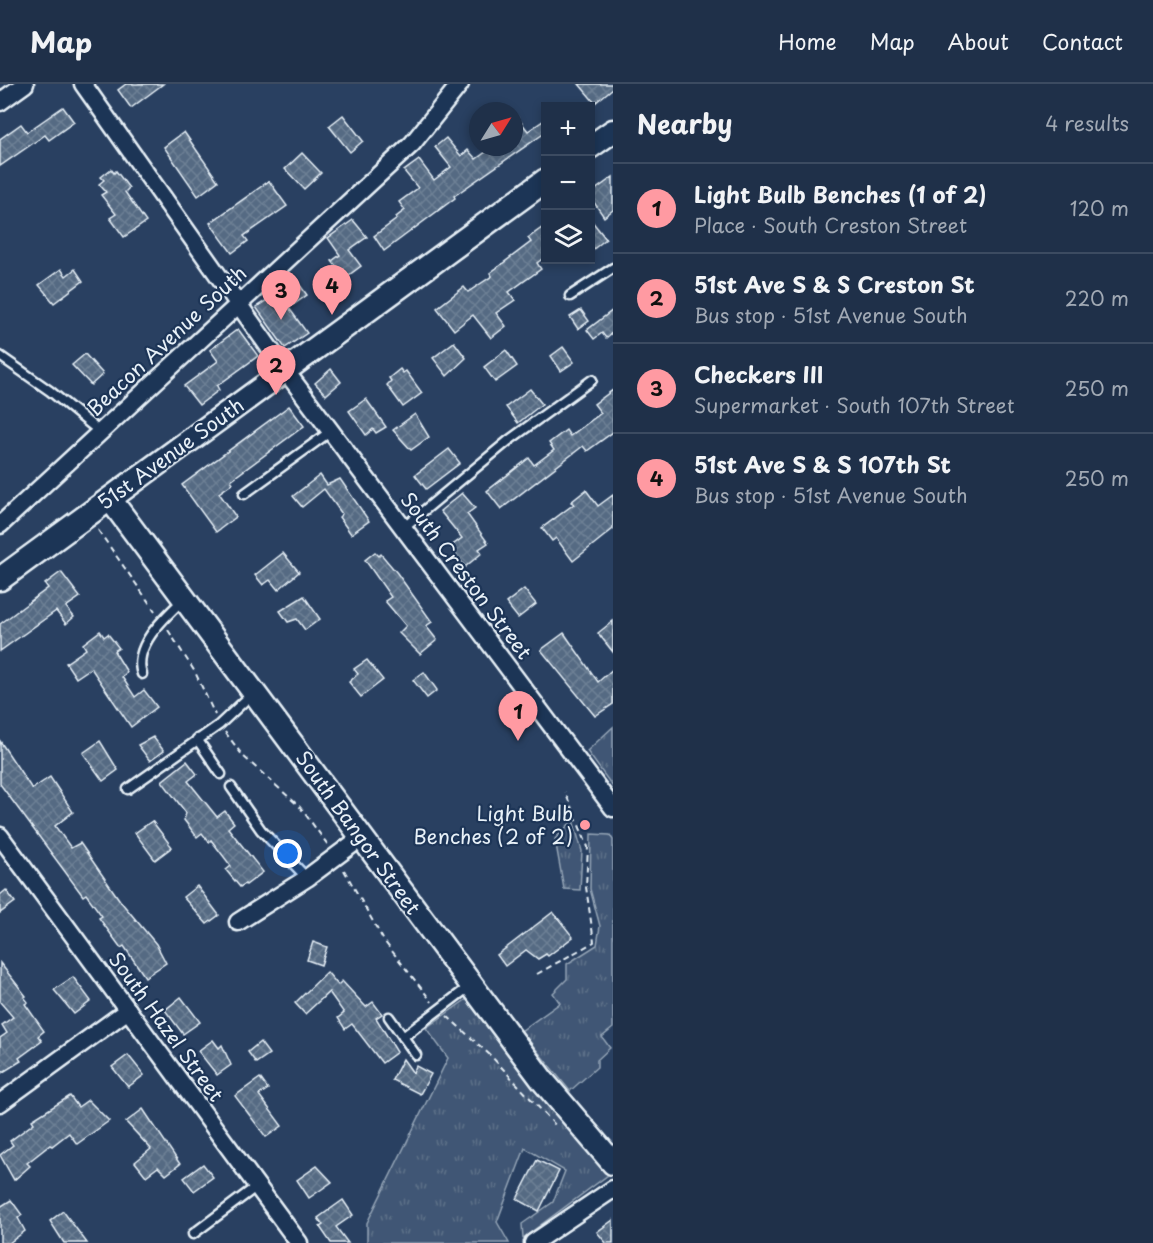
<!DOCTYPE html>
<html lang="en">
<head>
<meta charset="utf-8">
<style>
  :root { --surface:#1f3049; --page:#273850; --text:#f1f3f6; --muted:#a1a9b4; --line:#3c4b61; --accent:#ff9aa2 }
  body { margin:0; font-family:"Playpen Sans",sans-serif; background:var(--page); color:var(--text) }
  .controls { position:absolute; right:18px; top:18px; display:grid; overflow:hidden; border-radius:0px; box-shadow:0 3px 9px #0003 }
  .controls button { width:54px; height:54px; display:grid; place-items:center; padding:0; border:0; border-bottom:2px solid var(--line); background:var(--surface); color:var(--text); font:30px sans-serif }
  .compass { position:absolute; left:469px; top:18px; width:54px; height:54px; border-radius:50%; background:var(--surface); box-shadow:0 3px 9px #0003; rotate:53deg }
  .you { position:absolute; left:288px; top:770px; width:21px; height:21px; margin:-15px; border:4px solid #fff; border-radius:50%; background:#1a73e8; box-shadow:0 0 0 9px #1a73e833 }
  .badge { display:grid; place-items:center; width:39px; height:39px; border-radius:50%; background:var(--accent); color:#111; font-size:20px; font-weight:700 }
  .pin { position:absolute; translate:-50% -50px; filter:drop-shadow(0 2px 3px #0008) }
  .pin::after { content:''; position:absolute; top:32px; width:21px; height:18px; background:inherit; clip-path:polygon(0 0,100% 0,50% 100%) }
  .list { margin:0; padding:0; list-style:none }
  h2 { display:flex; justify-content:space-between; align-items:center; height:78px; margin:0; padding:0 24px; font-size:26px }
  h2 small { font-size:20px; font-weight:400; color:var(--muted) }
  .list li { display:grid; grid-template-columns:39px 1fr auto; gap:18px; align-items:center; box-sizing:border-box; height:90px; padding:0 24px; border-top:2px solid var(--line) }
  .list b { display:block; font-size:22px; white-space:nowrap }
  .list p { margin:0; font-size:20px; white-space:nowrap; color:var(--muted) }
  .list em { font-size:20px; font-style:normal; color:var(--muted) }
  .icon { flex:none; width:33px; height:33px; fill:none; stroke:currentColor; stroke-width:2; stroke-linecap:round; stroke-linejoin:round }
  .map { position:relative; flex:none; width:613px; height:1159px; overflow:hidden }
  header { display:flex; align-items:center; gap:36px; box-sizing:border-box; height:84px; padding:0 30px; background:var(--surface); border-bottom:2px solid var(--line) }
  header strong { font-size:28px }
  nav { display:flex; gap:33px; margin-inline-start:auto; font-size:21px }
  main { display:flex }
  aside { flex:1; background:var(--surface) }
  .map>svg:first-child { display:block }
</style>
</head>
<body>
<header>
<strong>Map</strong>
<nav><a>Home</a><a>Map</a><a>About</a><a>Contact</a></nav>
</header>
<main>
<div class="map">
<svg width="613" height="1159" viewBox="0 0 613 1159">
  <defs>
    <pattern id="grass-tufts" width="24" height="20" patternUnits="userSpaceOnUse" patternTransform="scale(1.5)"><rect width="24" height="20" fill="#415774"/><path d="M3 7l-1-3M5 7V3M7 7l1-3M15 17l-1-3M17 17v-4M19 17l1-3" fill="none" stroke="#5c7089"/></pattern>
    <pattern id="building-cross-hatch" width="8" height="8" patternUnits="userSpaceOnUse" patternTransform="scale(1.5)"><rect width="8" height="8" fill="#556a83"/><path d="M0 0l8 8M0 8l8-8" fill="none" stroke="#6d8095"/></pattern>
  </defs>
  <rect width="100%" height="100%" fill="#294061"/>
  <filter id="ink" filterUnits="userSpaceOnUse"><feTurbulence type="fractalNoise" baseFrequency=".0167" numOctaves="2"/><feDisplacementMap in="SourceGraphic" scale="12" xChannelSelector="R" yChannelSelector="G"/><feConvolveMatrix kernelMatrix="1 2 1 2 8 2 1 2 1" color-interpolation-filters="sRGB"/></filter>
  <g filter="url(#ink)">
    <g fill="url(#grass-tufts)" stroke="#94a4b6" stroke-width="1.5">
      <path d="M613,643V703L587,667Z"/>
      <path d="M573,736L582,767L580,806L564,805L555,755Z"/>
      <path d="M591,750L610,751L613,756V944L602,953L610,964L597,976V983L570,1007L521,947L560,919L553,909L567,895V880L597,861L600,842L590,805Z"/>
      <path d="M467,915L608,1091L523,1154L522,1140L553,1118L565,1087L525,1064L497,1138L509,1159H367V1139L448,974L426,944Z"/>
    </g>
    <g fill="url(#building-cross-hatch)" stroke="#e8f1f8" stroke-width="1.5">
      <path d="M126,0H163L131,24L118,6Z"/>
      <path d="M579,0H613V4L595,19Z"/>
      <path d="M63,23L74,38L49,56L45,51L0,82V55L21,40L27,48Z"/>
      <path d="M514,29L528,47L546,35V48L454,112L455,114L384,167L374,152L397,135L396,133L405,126L399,118L418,104L404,87L419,76L434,96L451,83L435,63L446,54L461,72L468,66L476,75L493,63H514Z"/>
      <path d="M343,31L363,57L350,68L329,42Z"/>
      <path d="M184,48L218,97L198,112L164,63Z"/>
      <path d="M302,69L321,89L304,105L285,85Z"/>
      <path d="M111,85L114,89L116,87L129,104L125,108L146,138L124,153L110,134L116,130L101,111L106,108L99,100L104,96L101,93Z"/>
      <path d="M613,93V126L604,133L591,114V109Z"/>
      <path d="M269,97L287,122L244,152L248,157L232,169L210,139Z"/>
      <path d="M353,136L367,153L349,166L361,182L345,194L332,177L340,171L328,154Z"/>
      <path d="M591,136L606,155L591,167Z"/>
      <path d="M546,141V172L537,179L541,185L509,208L515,216L496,229L506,242L491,254L473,231L454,246L437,224L464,203L468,208L492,192L490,189L531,158L528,154Z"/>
      <path d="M61,185L66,192L75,185L83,197L54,219L39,201Z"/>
      <path d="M297,197L307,211L289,224L307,249L285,264L256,223Z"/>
      <path d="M581,226L589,237L578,245L570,233Z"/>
      <path d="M613,226V248L606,254L602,249L594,255L587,246Z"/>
      <path d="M238,245L258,272L217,302L219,306L199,321L184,302L218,277L210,266Z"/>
      <path d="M454,258L466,274L447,292L433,274Z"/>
      <path d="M563,263L574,278L561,287L551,272Z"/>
      <path d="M506,266L517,282L495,298L484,283Z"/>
      <path d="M85,270L103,290L91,301L72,281Z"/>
      <path d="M331,285L341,298L326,311L315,299Z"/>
      <path d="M400,285L403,289L406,287L422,309L403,323L387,301L391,297L389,294Z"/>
      <path d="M530,305L542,320L518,339L506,323Z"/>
      <path d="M613,306V348L587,367L583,362L501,425L487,407L529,374L534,381L554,366L549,359L566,346L570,352L601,329L594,320Z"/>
      <path d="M366,315L386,343L376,349L373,345L366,351L349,327Z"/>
      <path d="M289,322L304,342L231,396L233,399L219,409L236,433L216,448L182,401Z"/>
      <path d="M415,330L429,353L411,366L393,346Z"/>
      <path d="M449,365L460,379L426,405L415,391Z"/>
      <path d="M320,391L327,401L340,395L369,437L351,450L339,433L342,430L324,405L302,423L293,412Z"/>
      <path d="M586,406L598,422L613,411V445L573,477L556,454L552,457L542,444L574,420L571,418Z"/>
      <path d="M462,409L475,424L467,430L488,459L479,465L482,469L465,483L450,463L462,454L440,427Z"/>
      <path d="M375,468L379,472L381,470L397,489L432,538L426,542L437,556L420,570L399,549L406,542L385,517L391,513L365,476Z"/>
      <path d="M283,469L299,488L278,506L270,496L263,501L255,491Z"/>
      <path d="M61,488L80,513L66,523L74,533L66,540L56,527L0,567V540L48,504L45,500Z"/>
      <path d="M524,505L536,520L518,534L506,519Z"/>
      <path d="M304,512L320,535L305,546L297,535L288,538L280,527Z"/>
      <path d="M613,537V568L598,549Z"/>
      <path d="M100,547L104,553L108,550L119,564L114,567L127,588L122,593L135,613L144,606L157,623L131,643L91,584L76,594L66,579L86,565L83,560Z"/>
      <path d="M564,549L598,598L613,585V620L595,632L541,566Z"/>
      <path d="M367,576L383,596L361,613L349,598L358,590L354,585Z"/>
      <path d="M424,588L437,606L427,614L413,596Z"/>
      <path d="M153,653L164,667L150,677L138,661Z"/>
      <path d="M0,657L32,705L50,693L73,728L55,742L71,764L80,759L121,818L156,860L166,879L145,893L124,862L121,864L99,834L102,832L86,810L83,812L0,700Z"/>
      <path d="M100,657L118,686L103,697L83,669Z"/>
      <path d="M187,677L197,690L188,697L217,733L225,727L234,739L228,744L263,788L246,801L245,800L240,803L226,786L231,782L211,756L209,758L202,749L197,753L184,736L186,729L162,697Z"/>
      <path d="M152,737L172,763L155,776L135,749Z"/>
      <path d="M197,802L219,831L207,840L183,813Z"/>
      <path d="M6,806L15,818L0,829V811Z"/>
      <path d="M553,828L573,853L548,872L546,870L538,875L526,866L505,882L497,871Z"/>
      <path d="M313,858L327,863L321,881L307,876Z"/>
      <path d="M0,879L26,912L24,913L28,918L25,920L44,947L38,952L42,957L19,974L21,977L0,990V954L7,949L2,941L13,933L0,918Z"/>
      <path d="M327,888L338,901L342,897L366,923L373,918L382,930L376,934L397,968L382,979L352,940L345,945L338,934L344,929L329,908L305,930L295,919Z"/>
      <path d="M73,893L91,917L74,930L54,906Z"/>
      <path d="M181,913L200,938L183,950L165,926Z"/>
      <path d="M213,956L219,964L222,961L231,981L217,991L198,967Z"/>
      <path d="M260,958L269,970L256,979L248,968Z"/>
      <path d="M128,971L144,991L128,1003L112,983Z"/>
      <path d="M403,975L413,989L416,982L431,990L420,1010L392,996Z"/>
      <path d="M260,994L268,1005L259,1011L282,1042L266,1053L235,1012Z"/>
      <path d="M70,1012L78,1023L88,1016L109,1037L77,1060L69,1049L52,1062L50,1061L27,1079L30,1082L14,1096L0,1071L13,1061L10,1057L34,1039L32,1036Z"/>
      <path d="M143,1025L180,1080L166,1091L158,1083L146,1092L135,1078L151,1065L126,1038Z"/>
      <path d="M537,1076L559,1087L539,1127L517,1115Z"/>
      <path d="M203,1080L213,1093L194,1107L184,1094Z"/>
      <path d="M317,1082L332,1098L309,1114L297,1096Z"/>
      <path d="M11,1116L22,1131L18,1134L25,1147L9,1159H0V1123Z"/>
      <path d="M343,1116L353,1131L336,1143L348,1159H331L320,1143L323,1141L318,1134Z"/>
      <path d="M63,1127L87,1159H64L50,1137Z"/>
      <path d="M613,1136V1159H606L597,1148Z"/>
    </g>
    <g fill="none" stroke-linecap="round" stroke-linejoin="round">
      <defs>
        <g id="lane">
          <path d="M570,212L613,184"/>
          <path d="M0,272L50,307L100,348"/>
          <path d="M244,410L331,347"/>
          <path d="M403,444L508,357L592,296"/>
          <path d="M142,590C132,562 166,532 184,515"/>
          <path d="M197,655L221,690"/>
          <path d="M231,703L261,746L307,794"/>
          <path d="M128,705L219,641L253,609"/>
          <path d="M389,933L416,971"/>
          <path d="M403,953L470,902"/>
          <path d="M193,1150L257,1102"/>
        </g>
        <g id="street">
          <path d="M83,0L285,286L613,724"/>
          <path d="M0,18L25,0"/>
          <path d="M0,441L412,60L460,0"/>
          <path d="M0,752L299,1159"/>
          <path d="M238,838L307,794L362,753"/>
          <path d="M0,1019L128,926"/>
          <path d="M533,1159L613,1105"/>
        </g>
        <g id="secondary">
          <path d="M590,63L613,47"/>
          <path d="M110,415L543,997L613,1079"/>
          <path d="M0,495L546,96"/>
        </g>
      </defs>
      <use href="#lane" stroke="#e8f1f8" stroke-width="13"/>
      <use href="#street" stroke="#e8f1f8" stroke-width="21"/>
      <use href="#secondary" stroke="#e8f1f8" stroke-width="27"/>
      <g stroke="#e8f1f8" stroke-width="2" stroke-dasharray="6 4.5" stroke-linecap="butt">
        <path d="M98,446L155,527"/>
        <path d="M168,546L195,588L215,631"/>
        <path d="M225,648L243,672L300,723L328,761"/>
        <path d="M344,786L384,857L432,918"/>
        <path d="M537,890L594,858L586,803L588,763L565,708"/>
        <path d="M447,932L491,972L557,1043"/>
      </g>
      <use href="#lane" stroke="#1d3557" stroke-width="8"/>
      <use href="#street" stroke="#1d3557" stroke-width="16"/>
      <use href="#secondary" stroke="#1d3557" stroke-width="22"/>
    </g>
  </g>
  <circle fill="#ff9aa2" stroke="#1d3557" stroke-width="2" cx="585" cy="741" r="6"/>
  <g text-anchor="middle" stroke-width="4.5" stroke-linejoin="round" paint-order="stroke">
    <g font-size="20" fill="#e8f1f8" stroke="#1d3557">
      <text transform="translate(167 257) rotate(-43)" y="7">Beacon Avenue South</text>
      <text transform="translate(171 370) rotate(-36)" y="7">51st Avenue South</text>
      <text transform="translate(466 492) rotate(53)" y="7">South Creston Street</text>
      <text transform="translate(358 749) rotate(54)" y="7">South Bangor Street</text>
      <text transform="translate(166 943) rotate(54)" y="7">South Hazel Street</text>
    </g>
    <g font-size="20" fill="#e8f1f8" stroke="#1d3557" text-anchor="end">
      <text x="573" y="737">Light Bulb<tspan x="573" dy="23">Benches (2 of 2)</tspan></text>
    </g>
  </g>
</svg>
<div class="controls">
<button>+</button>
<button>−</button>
<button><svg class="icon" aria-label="layers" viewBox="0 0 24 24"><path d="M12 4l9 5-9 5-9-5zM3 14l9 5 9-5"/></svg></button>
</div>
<svg class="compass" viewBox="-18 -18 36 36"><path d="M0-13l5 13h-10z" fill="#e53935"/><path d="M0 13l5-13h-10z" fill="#a1a9b4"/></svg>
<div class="you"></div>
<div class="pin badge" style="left:518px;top:657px">1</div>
<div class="pin badge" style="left:276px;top:311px">2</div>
<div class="pin badge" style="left:281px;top:236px">3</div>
<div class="pin badge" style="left:332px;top:231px">4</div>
</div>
<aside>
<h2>Nearby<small>4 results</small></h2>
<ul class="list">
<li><span class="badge">1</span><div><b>Light Bulb Benches (1 of 2)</b><p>Place · South Creston Street</p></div><em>120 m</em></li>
<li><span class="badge">2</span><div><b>51st Ave S &amp; S Creston St</b><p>Bus stop · 51st Avenue South</p></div><em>220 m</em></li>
<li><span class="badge">3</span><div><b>Checkers III</b><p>Supermarket · South 107th Street</p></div><em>250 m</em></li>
<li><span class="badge">4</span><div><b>51st Ave S &amp; S 107th St</b><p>Bus stop · 51st Avenue South</p></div><em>250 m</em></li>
</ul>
</aside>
</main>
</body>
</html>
